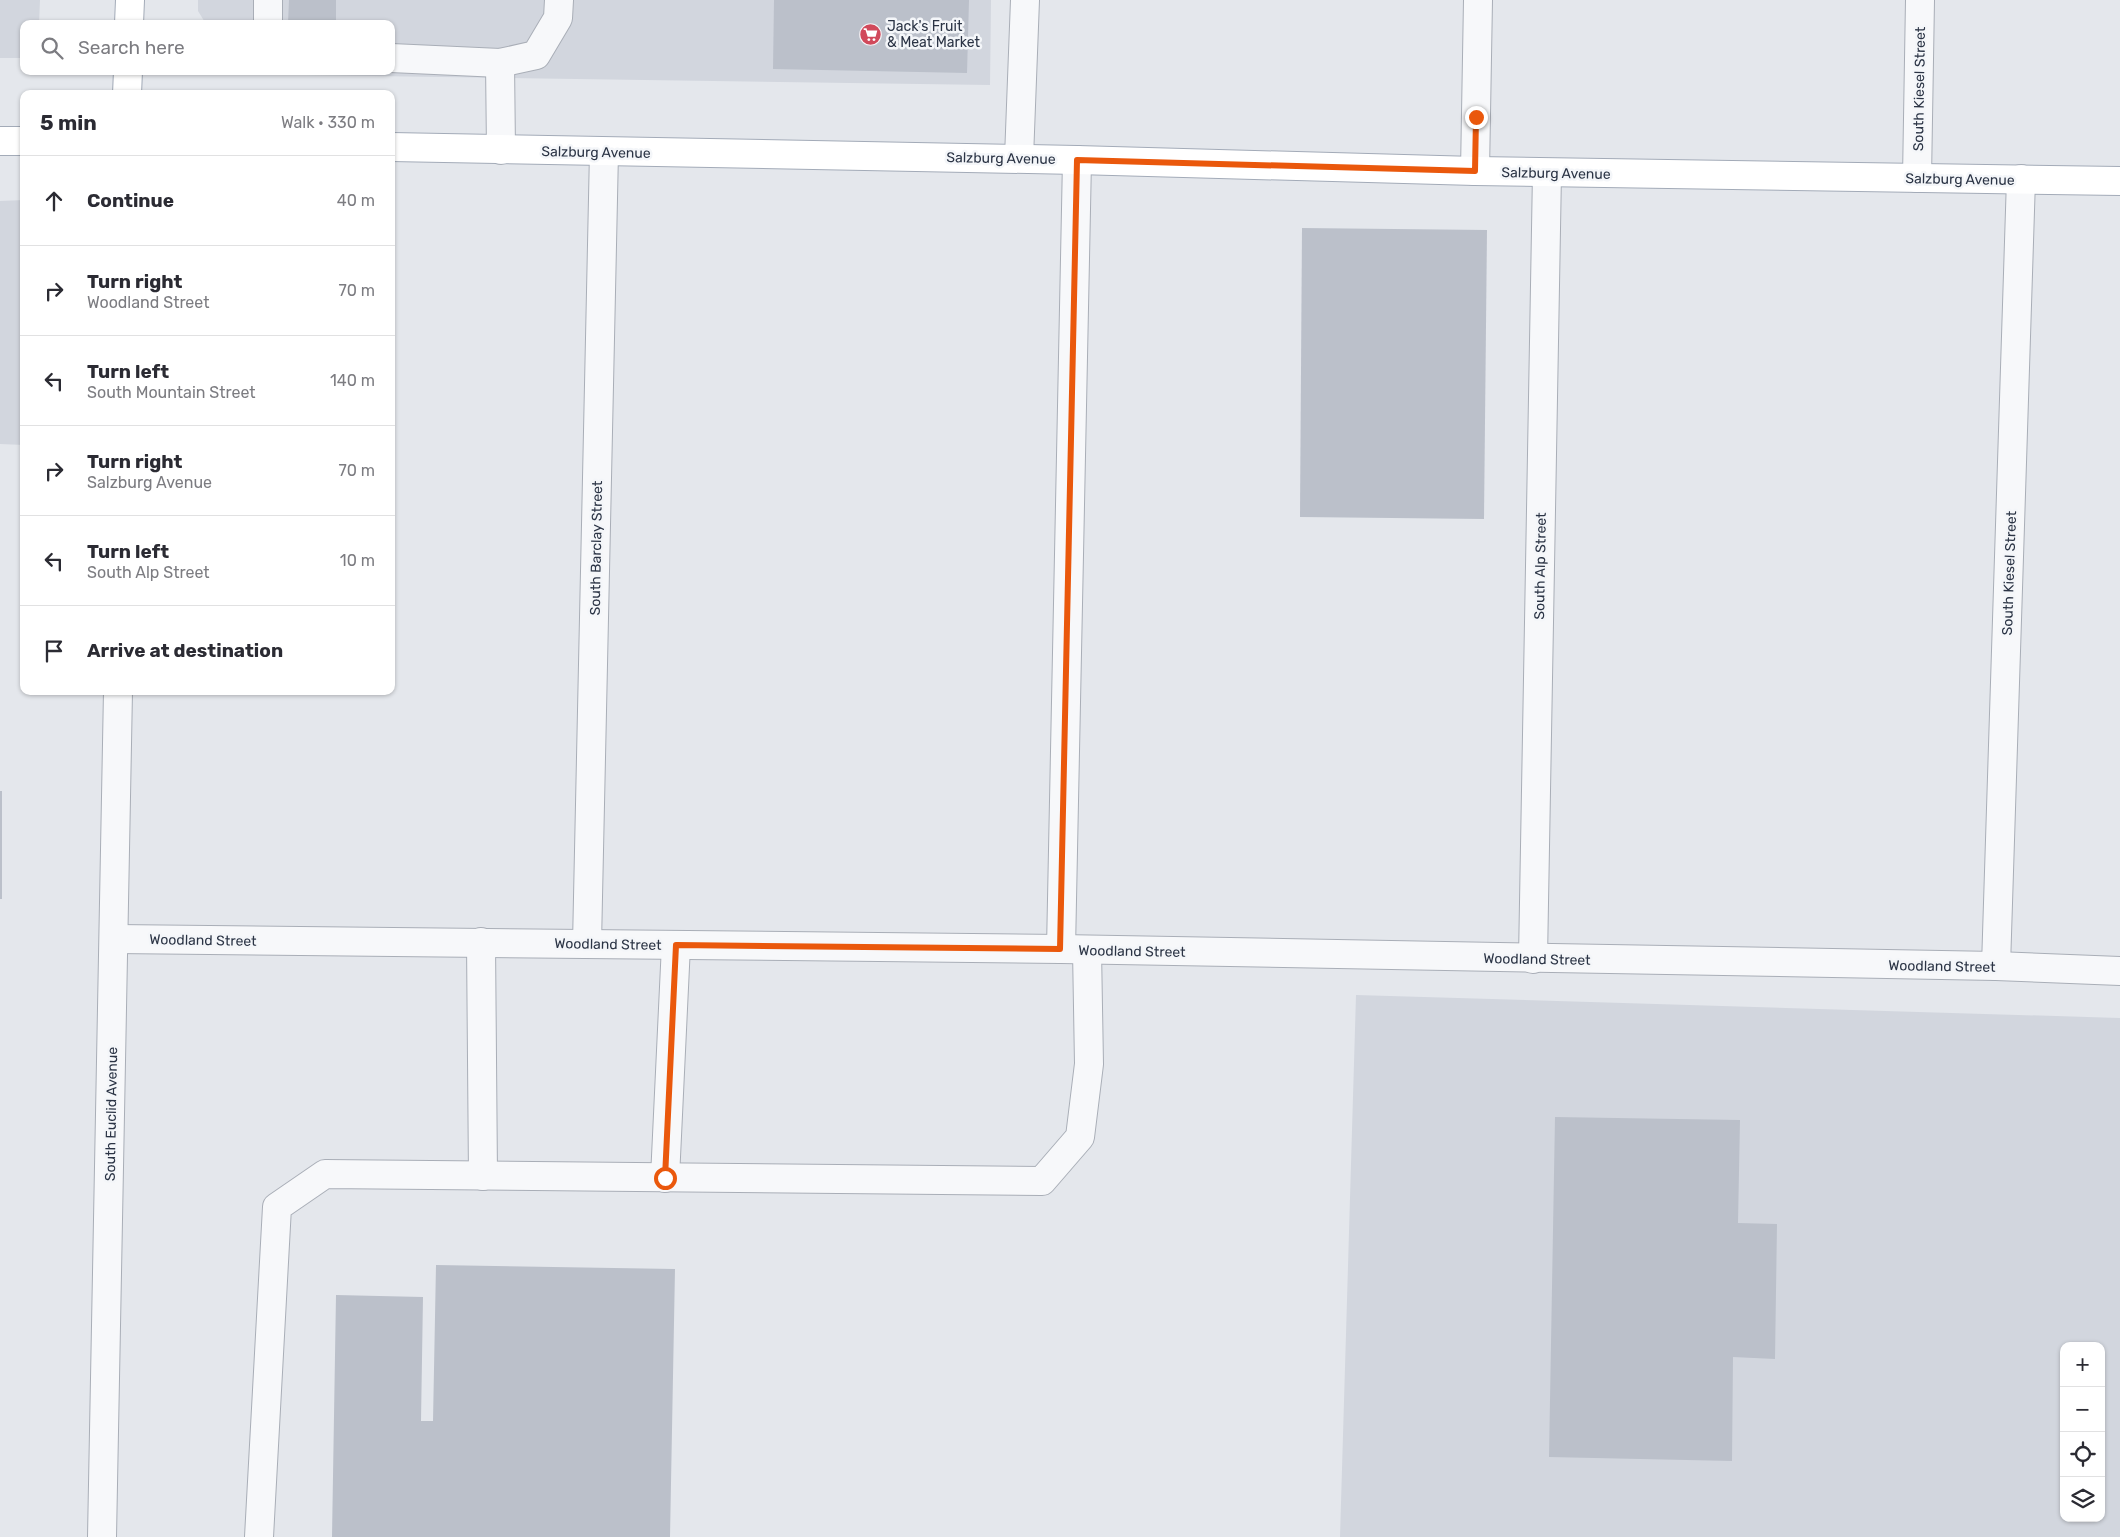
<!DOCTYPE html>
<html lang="en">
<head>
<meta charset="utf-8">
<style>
  :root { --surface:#fff; --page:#f2f2f3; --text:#2b2b33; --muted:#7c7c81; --line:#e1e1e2 }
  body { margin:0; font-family:Rubik,sans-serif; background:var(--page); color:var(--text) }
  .controls { position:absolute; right:15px; bottom:15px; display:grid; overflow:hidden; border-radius:10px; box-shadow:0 1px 4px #0004 }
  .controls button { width:45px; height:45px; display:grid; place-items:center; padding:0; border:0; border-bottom:1px solid var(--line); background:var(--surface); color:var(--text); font:25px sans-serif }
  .stop { position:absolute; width:15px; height:15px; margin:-11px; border:4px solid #ea580c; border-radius:50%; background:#fff }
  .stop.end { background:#ea580c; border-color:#fff; box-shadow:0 1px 5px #0008 }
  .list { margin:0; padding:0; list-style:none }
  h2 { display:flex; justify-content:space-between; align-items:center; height:65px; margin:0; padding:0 20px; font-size:21px }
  h2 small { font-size:16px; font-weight:400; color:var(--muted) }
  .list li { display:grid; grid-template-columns:32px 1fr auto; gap:15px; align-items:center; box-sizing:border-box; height:90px; padding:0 20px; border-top:1px solid var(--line) }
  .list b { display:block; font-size:19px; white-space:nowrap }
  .list p { margin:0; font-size:16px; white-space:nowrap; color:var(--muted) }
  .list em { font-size:16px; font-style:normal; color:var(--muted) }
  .icon { flex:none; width:28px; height:28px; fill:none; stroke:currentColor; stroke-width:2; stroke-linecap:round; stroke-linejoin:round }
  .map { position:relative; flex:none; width:2120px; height:1537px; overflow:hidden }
  .search { position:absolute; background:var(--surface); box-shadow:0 1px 4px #0004; left:20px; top:20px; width:375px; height:55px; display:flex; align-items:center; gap:12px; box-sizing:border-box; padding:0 18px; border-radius:10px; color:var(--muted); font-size:19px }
  .panel { position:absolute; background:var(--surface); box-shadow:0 1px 4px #0004; left:20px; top:90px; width:375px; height:605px; border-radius:10px }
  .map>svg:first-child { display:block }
</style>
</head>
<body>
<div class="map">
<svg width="2120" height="1537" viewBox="0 0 2120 1537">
  <rect width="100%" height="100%" fill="#e4e7ec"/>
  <g fill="#d2d6de" fill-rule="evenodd">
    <path d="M0,0H40L39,24H24V58H0Z"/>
    <path d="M198,0H991L990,85L239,74L237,71H391V24H206L198,11Z"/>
    <path d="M24,200V445L0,444V201Z"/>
    <path d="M1356,995L2120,1018V1537H1340ZM2064,1346H2101V1518H2064Z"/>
  </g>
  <g fill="#bbc0ca">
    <path d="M289,0H336V24H288Z"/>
    <path d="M774,0H969L967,73L773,69Z"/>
    <path d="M1302,228L1487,230L1484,519L1300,517Z"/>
    <rect x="0" y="791" width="2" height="108"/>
    <path d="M1555,1117L1740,1120L1738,1223L1777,1224L1775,1359L1733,1357L1732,1461L1549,1457Z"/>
    <path d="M436,1265L675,1269L670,1537H332L336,1295L423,1297L421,1421H433Z"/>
  </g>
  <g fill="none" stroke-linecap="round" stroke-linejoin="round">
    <defs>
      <g id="minor">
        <path d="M268,24V0"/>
        <path d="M391,58L500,63L536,55L558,18L559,0"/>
        <path d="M500,63L501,150"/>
        <path d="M1019,158L1025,0"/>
        <path d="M1475,171L1478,0"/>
        <path d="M1917,178L1920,0"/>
        <path d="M115,939L1061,949L1996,966L2120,971"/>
        <path d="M481,942L483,1176"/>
        <path d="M587,944L604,152"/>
        <path d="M1061,949L1077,160"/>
        <path d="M1533,959L1547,173"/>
        <path d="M1996,966L2021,179"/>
        <path d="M665,1178L676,945"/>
        <path d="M102,1537L118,691"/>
        <path d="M259,1537L277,1207L325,1174L1042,1181L1080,1137L1089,1064L1087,950"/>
      </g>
      <g id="major">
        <path d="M129,24L130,0"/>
        <path d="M127,94L128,71"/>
        <path d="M0,141H24"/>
        <path d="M391,147L1077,160L1475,171L2120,181"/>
      </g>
    </defs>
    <use href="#minor" stroke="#a9aeb7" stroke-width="30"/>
    <use href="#major" stroke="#a3abb8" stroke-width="30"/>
    <use href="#minor" stroke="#f7f8fa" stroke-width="28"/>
    <use href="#major" stroke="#fff" stroke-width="28"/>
  </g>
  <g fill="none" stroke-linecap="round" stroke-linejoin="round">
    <path stroke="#ea580c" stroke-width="6" d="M665,1178L676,945L1060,949L1077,160L1475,171L1476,117"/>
  </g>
  <defs>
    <symbol id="supermarket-disc" viewBox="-11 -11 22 22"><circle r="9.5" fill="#d1495b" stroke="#f4f6f9"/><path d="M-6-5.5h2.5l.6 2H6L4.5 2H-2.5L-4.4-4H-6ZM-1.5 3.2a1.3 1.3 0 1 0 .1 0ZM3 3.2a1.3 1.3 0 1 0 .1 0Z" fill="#fff"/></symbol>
  </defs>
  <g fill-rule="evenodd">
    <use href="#supermarket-disc" x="858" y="22" width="25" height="25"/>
  </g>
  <g text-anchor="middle" stroke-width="5" stroke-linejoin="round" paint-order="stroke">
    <g font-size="14" fill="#2b3445" stroke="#f4f6f9" text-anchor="start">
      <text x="887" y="31">Jack's Fruit<tspan x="887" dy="16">&amp; Meat Market</tspan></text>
    </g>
    <g font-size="14" fill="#2b3445" stroke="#f4f6f9">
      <text transform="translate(1919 89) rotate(-89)" y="5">South Kiesel Street</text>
      <text transform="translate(596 152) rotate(1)" y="5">Salzburg Avenue</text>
      <text transform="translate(1001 158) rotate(1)" y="5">Salzburg Avenue</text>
      <text transform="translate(1556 173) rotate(1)" y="5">Salzburg Avenue</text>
      <text transform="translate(1960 179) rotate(1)" y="5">Salzburg Avenue</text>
      <text transform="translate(596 548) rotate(-89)" y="5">South Barclay Street</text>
      <text transform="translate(1540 566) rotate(-89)" y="5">South Alp Street</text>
      <text transform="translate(2009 573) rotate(-88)" y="5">South Kiesel Street</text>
      <text transform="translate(203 940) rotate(1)" y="5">Woodland Street</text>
      <text transform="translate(608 944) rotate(1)" y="5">Woodland Street</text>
      <text transform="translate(1132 951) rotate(1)" y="5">Woodland Street</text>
      <text transform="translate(1537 959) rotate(1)" y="5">Woodland Street</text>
      <text transform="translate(1942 966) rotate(1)" y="5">Woodland Street</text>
      <text transform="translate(111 1114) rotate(-89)" y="5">South Euclid Avenue</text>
    </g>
  </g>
</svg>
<div class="controls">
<button>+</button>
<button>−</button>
<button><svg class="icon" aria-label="locate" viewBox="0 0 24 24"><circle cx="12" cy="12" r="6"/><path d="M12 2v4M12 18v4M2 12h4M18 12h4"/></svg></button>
<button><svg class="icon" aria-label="layers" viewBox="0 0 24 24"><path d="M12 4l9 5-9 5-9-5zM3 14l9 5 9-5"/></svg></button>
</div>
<div class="stop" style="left:665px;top:1178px"></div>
<div class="stop end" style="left:1476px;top:117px"></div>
<div class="search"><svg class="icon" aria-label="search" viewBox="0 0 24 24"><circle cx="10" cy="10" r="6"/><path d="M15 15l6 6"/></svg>Search here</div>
<section class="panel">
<h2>5 min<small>Walk · 330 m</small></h2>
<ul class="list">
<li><svg class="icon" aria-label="ahead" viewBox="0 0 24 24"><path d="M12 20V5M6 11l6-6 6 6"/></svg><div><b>Continue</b></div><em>40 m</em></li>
<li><svg class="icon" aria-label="right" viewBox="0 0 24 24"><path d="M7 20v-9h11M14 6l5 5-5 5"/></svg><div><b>Turn right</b><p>Woodland Street</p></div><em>70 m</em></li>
<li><svg class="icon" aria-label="left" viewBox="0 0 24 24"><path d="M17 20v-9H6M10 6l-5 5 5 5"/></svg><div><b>Turn left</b><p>South Mountain Street</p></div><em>140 m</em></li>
<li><svg class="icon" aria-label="right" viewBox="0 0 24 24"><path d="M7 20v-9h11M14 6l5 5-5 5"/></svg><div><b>Turn right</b><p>Salzburg Avenue</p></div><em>70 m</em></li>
<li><svg class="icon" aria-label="left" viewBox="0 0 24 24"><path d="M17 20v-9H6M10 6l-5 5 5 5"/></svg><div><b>Turn left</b><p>South Alp Street</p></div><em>10 m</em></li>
<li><svg class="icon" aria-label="arrive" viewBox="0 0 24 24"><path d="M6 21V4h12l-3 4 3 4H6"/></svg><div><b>Arrive at destination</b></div></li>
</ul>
</section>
</div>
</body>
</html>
